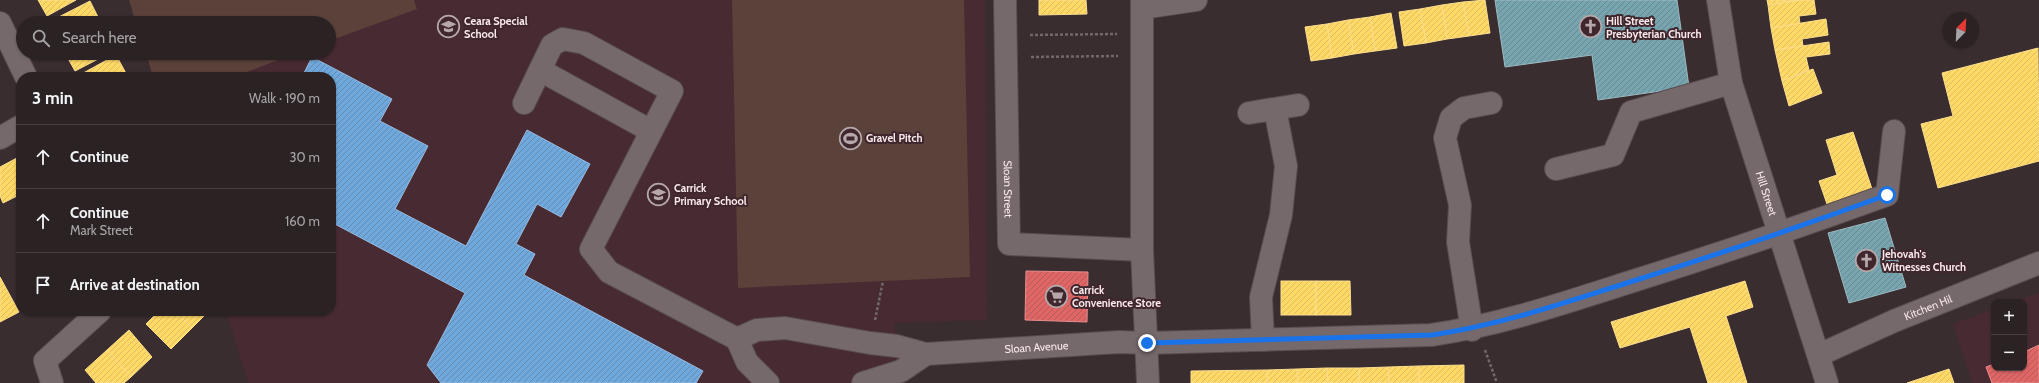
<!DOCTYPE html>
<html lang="en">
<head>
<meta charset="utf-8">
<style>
  :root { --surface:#2b2224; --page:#332a2c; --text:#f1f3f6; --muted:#a6a4a6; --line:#473f41 }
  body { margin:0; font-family:Cabin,sans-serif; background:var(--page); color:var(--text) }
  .controls { position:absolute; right:12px; bottom:12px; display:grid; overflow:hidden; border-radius:8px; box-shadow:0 1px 3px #0004 }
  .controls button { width:36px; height:36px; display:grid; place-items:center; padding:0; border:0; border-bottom:1px solid var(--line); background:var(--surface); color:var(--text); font:20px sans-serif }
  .compass { position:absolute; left:1943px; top:12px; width:36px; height:36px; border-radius:50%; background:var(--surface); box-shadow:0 1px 3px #0004; rotate:24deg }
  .stop { position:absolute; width:12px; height:12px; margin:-9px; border:3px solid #1a73e8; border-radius:50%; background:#fff }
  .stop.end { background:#1a73e8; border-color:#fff; box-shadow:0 1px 4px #0008 }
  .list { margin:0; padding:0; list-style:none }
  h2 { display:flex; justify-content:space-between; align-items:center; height:52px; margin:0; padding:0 16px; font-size:17px }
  h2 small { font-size:13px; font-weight:400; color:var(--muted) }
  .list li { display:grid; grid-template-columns:26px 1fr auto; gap:12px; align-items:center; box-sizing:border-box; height:64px; padding:0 16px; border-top:1px solid var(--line) }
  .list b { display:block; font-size:15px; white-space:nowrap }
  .list p { margin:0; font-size:13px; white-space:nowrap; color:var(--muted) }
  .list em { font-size:13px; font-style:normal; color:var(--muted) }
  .icon { flex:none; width:22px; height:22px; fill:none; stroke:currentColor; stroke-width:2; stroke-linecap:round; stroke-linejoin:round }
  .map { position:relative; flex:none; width:2039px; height:383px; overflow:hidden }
  .search { position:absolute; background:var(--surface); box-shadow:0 1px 3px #0004; left:16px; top:16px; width:320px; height:44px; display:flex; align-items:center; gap:10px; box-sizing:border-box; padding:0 14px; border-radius:22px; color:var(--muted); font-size:15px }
  .panel { position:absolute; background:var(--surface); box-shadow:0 1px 3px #0004; left:16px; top:72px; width:320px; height:244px; border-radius:16px }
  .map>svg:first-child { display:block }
</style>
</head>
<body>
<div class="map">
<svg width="2039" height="383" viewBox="0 0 2039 383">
  <defs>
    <pattern id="homes-hatch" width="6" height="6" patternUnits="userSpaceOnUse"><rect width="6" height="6" fill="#ffd966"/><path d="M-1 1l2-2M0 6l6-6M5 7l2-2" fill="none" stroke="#dbbc60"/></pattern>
    <pattern id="shops-hatch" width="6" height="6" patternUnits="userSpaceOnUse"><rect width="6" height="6" fill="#e06666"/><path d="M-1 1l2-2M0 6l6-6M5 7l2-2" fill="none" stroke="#b35c5d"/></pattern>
    <pattern id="schools-hatch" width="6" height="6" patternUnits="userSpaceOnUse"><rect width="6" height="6" fill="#6fa8dc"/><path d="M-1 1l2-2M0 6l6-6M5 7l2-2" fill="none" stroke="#648baf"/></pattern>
    <pattern id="public-hatch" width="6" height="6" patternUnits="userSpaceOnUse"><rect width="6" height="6" fill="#76a5af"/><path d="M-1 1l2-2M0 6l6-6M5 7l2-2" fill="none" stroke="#698890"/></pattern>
  </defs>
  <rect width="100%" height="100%" fill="#392d30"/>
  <g fill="#472a32">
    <path d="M129,0H985L987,320L894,323L903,383H248L226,311H331V77H153L146,53H329V23H136Z"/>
    <path d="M2039,293V383H1972L1953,324L1994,309V368H2024V302H2014Z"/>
  </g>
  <g fill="#5a4139">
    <path d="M129,0H414L417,9L329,41V23H136Z"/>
    <path d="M732,0H964L970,277L738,288Z"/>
    <path d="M146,53H297L233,77H153Z"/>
  </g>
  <g fill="url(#homes-hatch)" stroke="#fdde8e">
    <path d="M38,0H76L47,16Z"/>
    <path d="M1039,0H1086L1087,14L1039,15Z"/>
    <path d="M1485,0L1490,33L1469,36L1463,2Z"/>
    <path d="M1767,0H1801L1768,5Z"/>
    <path d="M1801,0H1814L1816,14L1799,16L1800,24L1771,28L1768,5Z"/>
    <path d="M90,1L101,23H50L49,22Z"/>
    <path d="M1463,2L1469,36L1447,39L1442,5Z"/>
    <path d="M1442,5L1447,39L1426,43L1420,9Z"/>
    <path d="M1420,9L1426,43L1404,46L1399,12Z"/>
    <path d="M1391,13L1397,48L1375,51L1370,17Z"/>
    <path d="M1370,17L1375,51L1354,54L1348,20Z"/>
    <path d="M1826,19L1828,35L1802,39L1803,46L1775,50L1771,28Z"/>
    <path d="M1348,20L1354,54L1332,58L1327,24Z"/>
    <path d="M1327,24L1332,58L1311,61L1305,27Z"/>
    <path d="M1829,42L1830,54L1806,57L1809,70L1782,81L1775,50Z"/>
    <path d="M2038,48L2039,161L1938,188L1921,124L1953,116L1942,73Z"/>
    <path d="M65,53H105L106,55L75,71Z"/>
    <path d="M116,55L128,77H76Z"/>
    <path d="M1813,69L1822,93L1789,106L1782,81Z"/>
    <path d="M1853,132L1873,192L1828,207L1819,181L1837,175L1826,140Z"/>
    <path d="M21,156V170L15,159Z"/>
    <path d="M15,159L21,170V194L3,203L0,196V167Z"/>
    <path d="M0,277L19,312L0,322Z"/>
    <rect x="1281" y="281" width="35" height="34"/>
    <path d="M1316,281H1350L1351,315H1316Z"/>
    <path d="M1745,281L1753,307L1726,316L1747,383H1708L1690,327L1620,348L1611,322Z"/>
    <path d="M159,311H175L192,328L171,349L146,324Z"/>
    <path d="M175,311H209L192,328Z"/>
    <path d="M129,330L152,357L131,377L107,350Z"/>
    <path d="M107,350L131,377L124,383H96L85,370Z"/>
    <path d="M1464,365V383H1419V366Z"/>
    <path d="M1419,366V383H1389L1388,367Z"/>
    <path d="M1388,367L1389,383H1359V368Z"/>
    <path d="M1327,368H1359V383H1328Z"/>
    <path d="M1327,368L1328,383H1298L1297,369Z"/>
    <path d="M1297,369L1298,383H1267V370Z"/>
    <path d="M1949,369L1954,383H1907Z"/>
    <path d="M1267,370V383H1191V371Z"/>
  </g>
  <g fill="url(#shops-hatch)" stroke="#e88d8e">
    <path d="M1026,271L1088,272L1087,322L1025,320Z"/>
    <path d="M2039,345V383H1992L1986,367L1994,364V368H2024V352Z"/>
  </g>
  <path fill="url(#schools-hatch)" stroke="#98bbe1" d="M312,57L392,99L380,121L428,146L395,209L466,246L527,130L590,164L561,217L537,204L516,244L535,254L524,275L703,371L696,383H441L427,365L465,293L331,222V77H302Z"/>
  <g fill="url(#public-hatch)" stroke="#9db9c1">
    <path d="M1495,0H1677L1689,87L1598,100L1592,55L1505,67Z"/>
    <path d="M1885,218L1906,287L1849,303L1828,233Z"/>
  </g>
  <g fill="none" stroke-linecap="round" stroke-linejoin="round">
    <defs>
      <g id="minor">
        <path id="s1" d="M1005,0L1009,244L1142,250"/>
        <path d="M1142,0V250L1148,383"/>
        <path id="s2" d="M1718,0L1731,83L1827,383"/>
        <path d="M1142,8L1196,0"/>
        <path d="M0,23L26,77"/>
        <path d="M540,70L651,131"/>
        <path id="s3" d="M524,103L552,45L563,39L584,43L672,91L591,249L609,272L737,339L757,330L785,328L870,343L897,346L926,354L1119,342L1147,343L1431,335C1500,325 1564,303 1630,282C1716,255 1802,226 1887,195L1894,131"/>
        <path d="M1249,113L1298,105"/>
        <path d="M0,138L21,126"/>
        <path d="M1556,169L1613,155L1631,112L1731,83"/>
        <path d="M1472,330L1458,242L1460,205L1445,138L1451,118L1464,108L1491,103"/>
        <path d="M737,339L747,362L768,383"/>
        <path d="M1263,340L1261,297L1281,215L1286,166L1275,109"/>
        <path id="s4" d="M1819,355L1894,321L2039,263"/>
        <path d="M52,383L45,361L100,311"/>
        <path d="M863,383L901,371L926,354"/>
      </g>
    </defs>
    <use href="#minor" stroke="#584c4f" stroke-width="24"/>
    <g stroke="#72686b" stroke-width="2.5" stroke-dasharray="3 2" stroke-linecap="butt">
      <path d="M1030,35L1117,34"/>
      <path d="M1031,57L1118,56"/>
      <path d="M875,320L883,281"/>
      <path d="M1485,350L1497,383"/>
    </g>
    <use href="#minor" stroke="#75696c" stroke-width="22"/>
  </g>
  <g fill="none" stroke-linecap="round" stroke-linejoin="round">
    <path stroke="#1a73e8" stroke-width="5" d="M1147,343L1432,335C1500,325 1564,303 1630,282C1716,255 1802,226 1887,195"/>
  </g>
  <defs>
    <symbol id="school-ring" viewBox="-11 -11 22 22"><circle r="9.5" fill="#3f272d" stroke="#b6a7aa" stroke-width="1.5"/><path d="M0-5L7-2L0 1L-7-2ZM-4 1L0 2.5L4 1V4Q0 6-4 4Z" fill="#b6a7aa"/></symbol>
    <symbol id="church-ring" viewBox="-11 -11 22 22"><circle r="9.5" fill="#3f272d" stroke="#b6a7aa" stroke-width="1.5"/><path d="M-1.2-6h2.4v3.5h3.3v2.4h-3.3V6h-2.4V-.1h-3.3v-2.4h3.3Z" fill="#b6a7aa"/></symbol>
    <symbol id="stadium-ring" viewBox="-11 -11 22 22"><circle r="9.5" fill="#3f272d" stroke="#b6a7aa" stroke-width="1.5"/><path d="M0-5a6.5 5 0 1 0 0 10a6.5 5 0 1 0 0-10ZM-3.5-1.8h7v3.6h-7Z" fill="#b6a7aa"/></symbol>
    <symbol id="supermarket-ring" viewBox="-11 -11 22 22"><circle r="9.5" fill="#3f272d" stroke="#b6a7aa" stroke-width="1.5"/><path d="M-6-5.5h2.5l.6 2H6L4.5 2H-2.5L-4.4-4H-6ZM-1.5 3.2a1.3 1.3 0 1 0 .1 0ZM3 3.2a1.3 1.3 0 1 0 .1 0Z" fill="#b6a7aa"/></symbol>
  </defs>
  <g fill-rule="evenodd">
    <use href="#school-ring" x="436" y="14" width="25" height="25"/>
    <use href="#church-ring" x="1578" y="14" width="25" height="25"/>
    <use href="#stadium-ring" x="838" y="126" width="25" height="25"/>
    <use href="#school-ring" x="646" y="182" width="25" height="25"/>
    <use href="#church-ring" x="1854" y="248" width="25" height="25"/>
    <use href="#supermarket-ring" x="1044" y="284" width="25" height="25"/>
  </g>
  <g text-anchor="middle" stroke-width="4" stroke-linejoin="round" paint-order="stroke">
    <g font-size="11" font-weight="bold" fill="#f9e8ec" stroke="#3f272d" text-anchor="start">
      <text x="464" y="25">Ceara Special<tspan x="464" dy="13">School</tspan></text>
      <text x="1606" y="25">Hill Street<tspan x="1606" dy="13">Presbyterian Church</tspan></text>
      <text x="866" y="142">Gravel Pitch</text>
      <text x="674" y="192">Carrick<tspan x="674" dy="13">Primary School</tspan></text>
      <text x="1882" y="258">Jehovah's<tspan x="1882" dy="13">Witnesses Church</tspan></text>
      <text x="1072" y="294">Carrick<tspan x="1072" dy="13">Convenience Store</tspan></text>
    </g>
    <g font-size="11" fill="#f9e8ec" stroke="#3f272d">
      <text dy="4" stroke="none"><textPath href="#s1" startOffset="189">Sloan Street</textPath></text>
      <text dy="4" stroke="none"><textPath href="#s2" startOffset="200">Hill Street</textPath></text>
      <text dy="4" stroke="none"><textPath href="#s4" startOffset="119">Kitchen Hil</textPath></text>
      <text dy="4" stroke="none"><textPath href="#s3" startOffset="854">Sloan Avenue</textPath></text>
    </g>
  </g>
</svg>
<div class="controls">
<button>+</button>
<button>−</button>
</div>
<svg class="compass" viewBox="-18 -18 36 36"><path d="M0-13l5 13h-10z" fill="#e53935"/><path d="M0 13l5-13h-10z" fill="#a6a4a6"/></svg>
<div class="stop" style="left:1887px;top:195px"></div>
<div class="stop end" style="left:1147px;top:343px"></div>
<div class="search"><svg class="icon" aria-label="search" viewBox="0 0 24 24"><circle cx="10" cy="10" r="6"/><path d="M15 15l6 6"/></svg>Search here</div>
<section class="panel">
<h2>3 min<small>Walk · 190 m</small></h2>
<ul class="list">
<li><svg class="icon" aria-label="ahead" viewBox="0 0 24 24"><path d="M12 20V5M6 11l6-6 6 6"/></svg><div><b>Continue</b></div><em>30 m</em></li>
<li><svg class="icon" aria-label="ahead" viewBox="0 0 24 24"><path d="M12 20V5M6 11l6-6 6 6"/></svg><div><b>Continue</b><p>Mark Street</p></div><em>160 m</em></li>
<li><svg class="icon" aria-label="arrive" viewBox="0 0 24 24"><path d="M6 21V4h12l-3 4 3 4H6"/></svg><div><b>Arrive at destination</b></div></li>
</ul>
</section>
</div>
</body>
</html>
